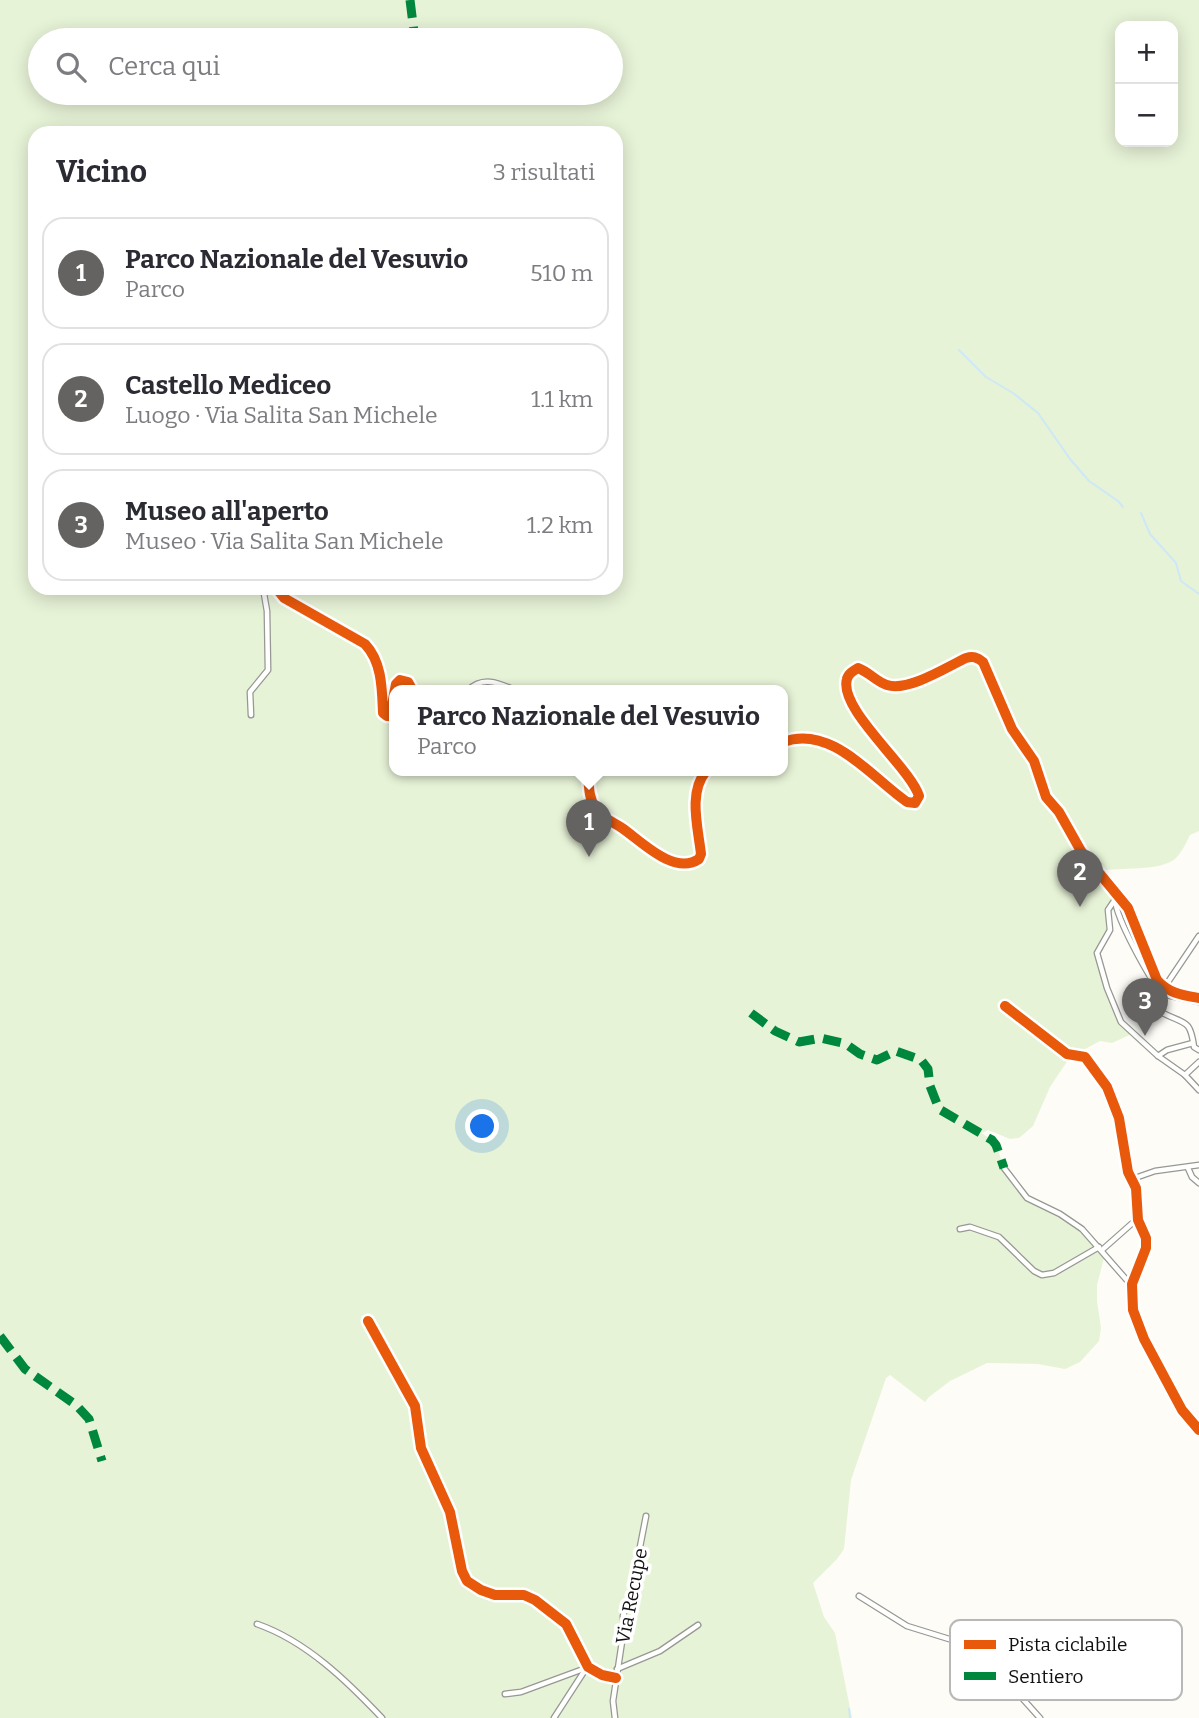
<!DOCTYPE html>
<html lang="it">
<head>
<meta charset="utf-8">
<style>
  :root { --surface:#fff; --page:#f7f7f7; --text:#2b2b33; --muted:#7c7c81; --line:#e1e1e2; --accent:#646362 }
  body { margin:0; font-family:Bitter,serif; background:var(--page); color:var(--text) }
  .controls { position:absolute; right:21px; top:21px; display:grid; overflow:hidden; border-radius:14px; box-shadow:0 4px 18px #0003 }
  .controls button { width:63px; height:63px; display:grid; place-items:center; padding:0; border:0; border-bottom:2px solid var(--line); background:var(--surface); color:var(--text); font:35px sans-serif }
  .you { position:absolute; left:483px; top:1127px; width:24px; height:24px; margin:-18px; border:5px solid #fff; border-radius:50%; background:#1a73e8; box-shadow:0 0 0 10px #1a73e833 }
  .badge { display:grid; place-items:center; width:46px; height:46px; border-radius:50%; background:var(--accent); color:#fff; font-size:23px; font-weight:700 }
  .pin { position:absolute; translate:-50% -58px; filter:drop-shadow(0 2px 4px #0008) }
  .pin::after { content:''; position:absolute; top:37px; width:24px; height:21px; background:inherit; clip-path:polygon(0 0,100% 0,50% 100%) }
  .popup { position:absolute; left:389px; top:685px; width:399px; height:91px; box-sizing:border-box; display:grid; place-content:center; border-radius:14px; background:var(--surface); filter:drop-shadow(0 2px 5px #0005); font-size:23px; white-space:nowrap; color:var(--muted) }
  .popup b { font-size:26px; color:var(--text) }
  .popup::after { content:''; position:absolute; left:50%; top:100%; margin-left:-14px; border:14px solid transparent; border-top-color:var(--surface) }
  .list { margin:0; padding:0; list-style:none }
  h2 { display:flex; justify-content:space-between; align-items:center; height:91px; margin:0; padding:0 28px; font-size:30px }
  h2 small { font-size:23px; font-weight:400; color:var(--muted) }
  .list li { display:grid; grid-template-columns:46px 1fr auto; gap:21px; align-items:center; box-sizing:border-box; height:112px; margin:0 14px 14px; padding:0 14px; border:2px solid var(--line); border-radius:21px }
  .list b { display:block; font-size:26px; white-space:nowrap }
  .list p { margin:0; font-size:23px; white-space:nowrap; color:var(--muted) }
  .list em { font-size:23px; font-style:normal; color:var(--muted) }
  .icon { flex:none; width:38px; height:38px; fill:none; stroke:currentColor; stroke-width:2; stroke-linecap:round; stroke-linejoin:round }
  .map { position:relative; flex:none; width:1199px; height:1718px; overflow:hidden }
  .search { position:absolute; background:var(--surface); box-shadow:0 4px 18px #0003; left:28px; top:28px; width:595px; height:77px; display:flex; align-items:center; gap:18px; box-sizing:border-box; padding:0 24px; border-radius:38px; color:var(--muted); font-size:26px }
  .panel { position:absolute; background:var(--surface); box-shadow:0 4px 18px #0003; left:28px; top:126px; width:595px; height:469px; border-radius:21px }
  .map>svg:first-child { display:block }
</style>
</head>
<body>
<div class="map">
<svg width="1199" height="1718" viewBox="0 0 1199 1718">
  <rect width="100%" height="100%" fill="#fdfcf7"/>
  <path fill="#e7f3d7" fill-rule="evenodd" d="M0,0H1199V831L1190,835C1186,843 1182,852 1176,858C1161,872 1119,867 1100,871L1126,902L1113,910L1110,919L1112,930L1099,958L1110,992L1121,1019L1136,1032L1112,1043L1100,1041L1070,1057L1050,1087L1033,1126L1019,1138L1010,1139L988,1130L982,1133L996,1144L1002,1162L1011,1178L1029,1201L1079,1223L1106,1250L1097,1285V1301L1101,1328L1099,1341L1080,1362L1065,1369L1038,1364L987,1363L950,1381L929,1397L925,1402L890,1375L886,1378L851,1480L844,1549L837,1559L813,1583L824,1617L835,1633L852,1718H0ZM1120,26H1173V142H1120ZM40,40H611V93H40ZM35,133H616V588H35ZM395,691H783V771H395Z"/>
  <g fill="none" stroke-linecap="round" stroke-linejoin="round">
    <g stroke="#cde8f7" stroke-width="2">
      <path d="M959,350L986,377L1013,393L1038,413L1070,459L1089,481L1118,501L1123,507"/>
      <path d="M1141,513L1150,534L1176,563L1181,581L1199,594"/>
      <path d="M849,1709L850,1718"/>
    </g>
    <defs>
      <g id="minor">
        <path d="M276,588L284,598L365,644C382,662 382,688 383,713L387,716H390L396,684L400,680L408,682L413,691"/>
        <path d="M467,691C483,675 499,683 517,691"/>
        <path d="M251,715L250,692L268,670L267,611L263,588"/>
        <path d="M783,742C831,724 871,777 907,802L915,803L919,796C910,767 838,709 847,679C848,674 853,671 858,668C869,672 877,682 887,685C908,692 947,667 966,658C973,656 977,657 983,662L1012,729L1034,761L1046,797L1059,812L1081,851L1128,908L1157,980C1168,993 1182,995 1199,998"/>
        <path d="M588,771C589,784 588,798 596,809C602,818 613,822 622,828C641,841 674,876 699,859L701,854C698,827 688,793 706,771"/>
        <path d="M1115,900C1117,920 1148,976 1162,994L1199,1002"/>
        <path d="M1114,901L1108,910L1110,930L1097,953L1107,988L1121,1022L1158,1056L1185,1075L1199,1090"/>
        <path d="M1199,936L1164,988L1158,1004L1161,1012C1184,1025 1190,1017 1194,1047L1199,1050"/>
        <path d="M1005,1006L1067,1054L1085,1057L1107,1087L1119,1118L1128,1172L1136,1188L1138,1220L1146,1238V1248L1132,1284L1133,1310L1144,1339L1182,1410L1199,1430"/>
        <path d="M1158,1056L1167,1050L1193,1043"/>
        <path d="M1185,1075L1199,1062"/>
        <path d="M1004,1168L1027,1198L1060,1214L1082,1229L1132,1286"/>
        <path d="M1188,1168L1192,1177L1199,1183"/>
        <path d="M1130,1177L1135,1178L1155,1171L1199,1165"/>
        <path d="M960,1229L970,1227L999,1237L1034,1271L1042,1275L1054,1273L1099,1247"/>
        <path d="M1102,1250L1137,1219"/>
        <path d="M368,1321L415,1406L421,1448L450,1512L462,1571L467,1581L481,1590L495,1595H524L535,1600L566,1624L588,1667L602,1675L616,1678"/>
        <path d="M859,1596L907,1626L962,1643L1004,1678L1040,1718"/>
        <path d="M257,1624C306,1641 347,1681 382,1718"/>
        <path d="M617,1669L660,1651L698,1625"/>
        <path d="M505,1694L521,1692L586,1668"/>
        <path d="M554,1718L587,1667"/>
        <path d="M615,1718L613,1701L623,1635V1616L632,1588L646,1516"/>
      </g>
    </defs>
    <use href="#minor" stroke="#979795" stroke-width="7"/>
    <use href="#minor" stroke="#fffffe" stroke-width="4.5"/>
    <g stroke="#00873e" stroke-width="9" stroke-dasharray="18 9" stroke-linecap="butt">
      <path d="M410,0L415,40"/>
      <path d="M751,1013L775,1031L799,1042L821,1038L846,1044L860,1054L877,1060L896,1051L921,1060L928,1069L930,1086L939,1109L992,1140L996,1145L1004,1168"/>
      <path d="M0,1336L25,1369L76,1405L89,1419L102,1461"/>
    </g>
    <defs>
      <g id="cycleway">
        <path d="M276,588L284,598L365,644C382,662 382,688 383,713L387,716H390L396,684L400,680L408,682L413,691"/>
        <path d="M783,742C831,724 871,777 907,802L915,803L919,796C910,767 838,709 847,679C848,674 853,671 858,668C869,672 877,682 887,685C908,692 947,667 966,658C973,656 977,657 983,662L1012,729L1034,761L1046,797L1059,812L1081,851L1128,908L1157,980C1168,993 1182,995 1199,998"/>
        <path d="M588,771C589,784 588,798 596,809C602,818 613,822 622,828C641,841 674,876 699,859L701,854C698,827 688,793 706,771"/>
        <path d="M1005,1006L1067,1054L1085,1057L1107,1087L1119,1118L1128,1172L1136,1188L1138,1220L1146,1238V1248L1132,1284L1133,1310L1144,1339L1182,1410L1199,1430"/>
        <path d="M368,1321L415,1406L421,1448L450,1512L462,1571L467,1581L481,1590L495,1595H524L535,1600L566,1624L588,1667L602,1675L616,1678"/>
      </g>
    </defs>
    <use href="#cycleway" stroke="#fff" stroke-width="15"/>
    <use href="#cycleway" stroke="#e8590c" stroke-width="10"/>
  </g>
  <g text-anchor="middle" stroke-width="7" stroke-linejoin="round" paint-order="stroke">
    <g font-size="19" fill="#111" stroke="#fff">
      <text transform="translate(631 1596) rotate(-79)" y="7">Via Recupe</text>
    </g>
  </g>
  <rect x="950" y="1620" width="232" height="80" rx="10" fill="#fff" stroke="#b8b8b8" stroke-width="2"/>
  <rect x="964" y="1640" width="32" height="9" fill="#e8590c"/>
  <rect x="964" y="1672" width="32" height="8" fill="#00873e"/>
  <g font-size="19" fill="#111">
    <text x="1008" y="1651">Pista ciclabile</text>
    <text x="1008" y="1683">Sentiero</text>
  </g>
</svg>
<div class="controls">
<button>+</button>
<button>−</button>
</div>
<div class="you"></div>
<div class="pin badge" style="left:589px;top:857px">1</div>
<div class="popup"><b>Parco Nazionale del Vesuvio</b>Parco</div>
<div class="pin badge" style="left:1080px;top:907px">2</div>
<div class="pin badge" style="left:1145px;top:1036px">3</div>
<div class="search"><svg class="icon" aria-label="search" viewBox="0 0 24 24"><circle cx="10" cy="10" r="6"/><path d="M15 15l6 6"/></svg>Cerca qui</div>
<section class="panel">
<h2>Vicino<small>3 risultati</small></h2>
<ul class="list">
<li><span class="badge">1</span><div><b>Parco Nazionale del Vesuvio</b><p>Parco</p></div><em>510 m</em></li>
<li><span class="badge">2</span><div><b>Castello Mediceo</b><p>Luogo · Via Salita San Michele</p></div><em>1.1 km</em></li>
<li><span class="badge">3</span><div><b>Museo all'aperto</b><p>Museo · Via Salita San Michele</p></div><em>1.2 km</em></li>
</ul>
</section>
</div>
</body>
</html>
